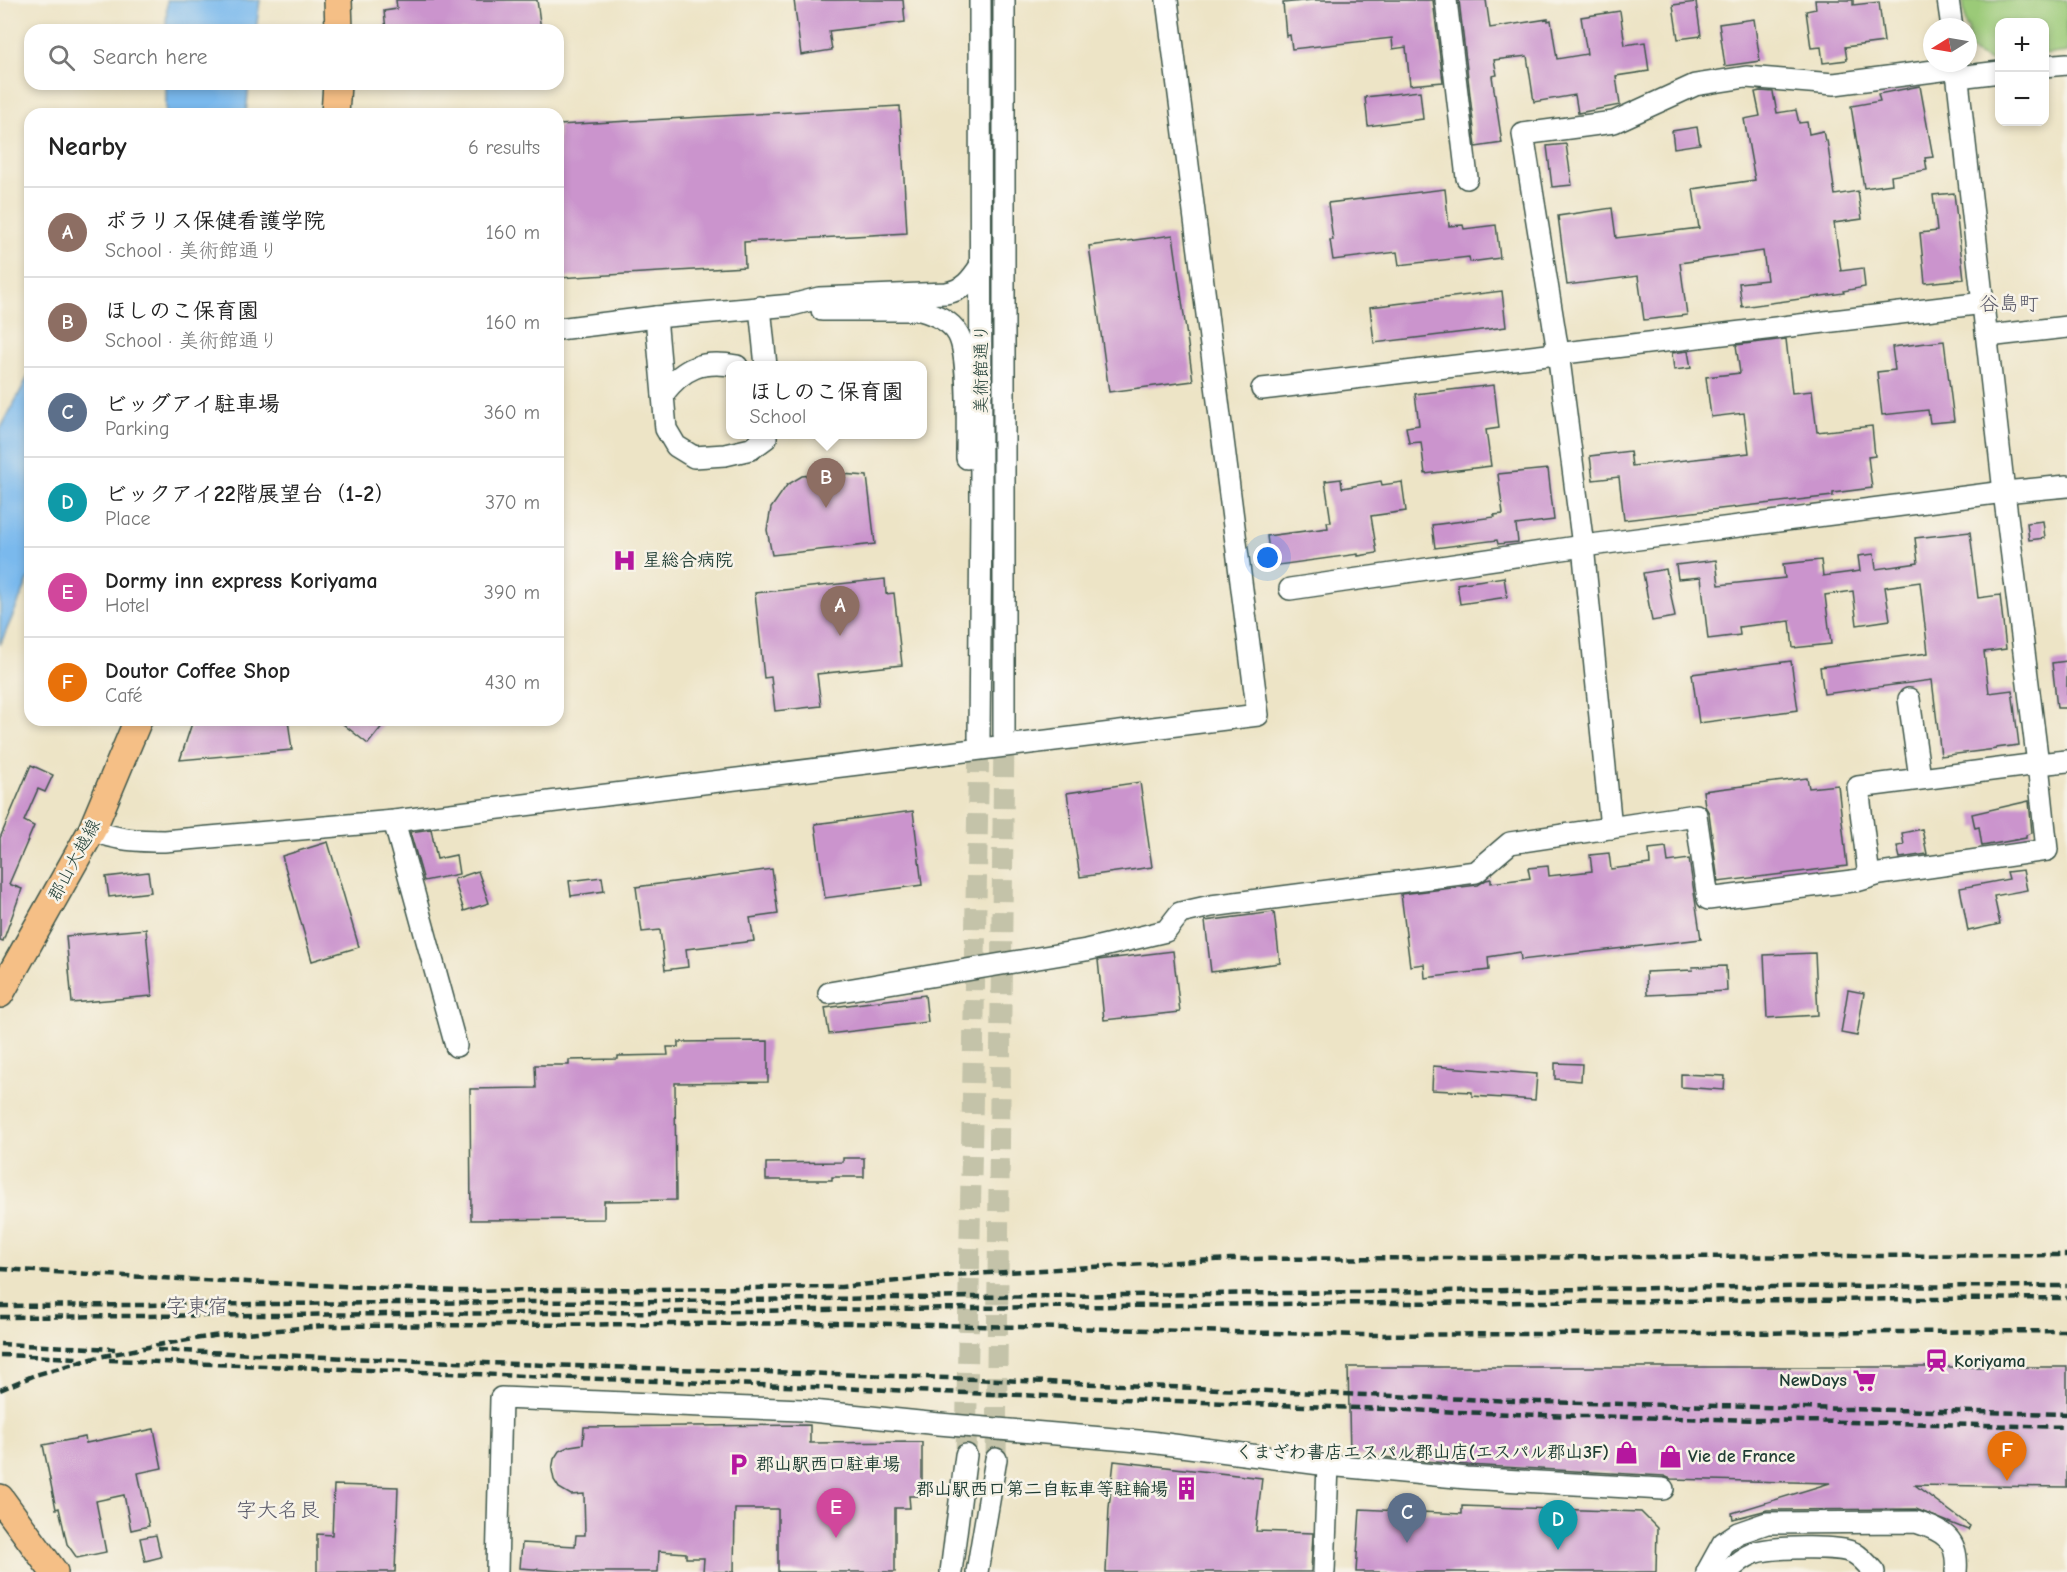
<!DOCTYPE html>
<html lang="en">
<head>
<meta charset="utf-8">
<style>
  :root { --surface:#fff; --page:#f2f2f2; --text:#222; --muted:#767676; --line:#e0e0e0; --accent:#d93025 }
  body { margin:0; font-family:"Comic Neue","Klee One",sans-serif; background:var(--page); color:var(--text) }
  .controls { position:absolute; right:18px; top:18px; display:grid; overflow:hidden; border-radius:12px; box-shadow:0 3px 9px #0003 }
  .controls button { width:54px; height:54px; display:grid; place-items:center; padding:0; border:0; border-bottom:2px solid var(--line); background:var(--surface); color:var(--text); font:30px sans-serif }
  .compass { position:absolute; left:1923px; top:18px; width:54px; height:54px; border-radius:50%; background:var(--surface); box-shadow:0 3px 9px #0003; rotate:259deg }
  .you { position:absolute; left:1268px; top:558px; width:21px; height:21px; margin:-15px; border:4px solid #fff; border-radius:50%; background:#1a73e8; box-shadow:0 0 0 9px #1a73e833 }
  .badge { display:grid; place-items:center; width:39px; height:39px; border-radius:50%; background:var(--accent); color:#fff; font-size:20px; font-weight:700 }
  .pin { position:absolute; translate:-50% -50px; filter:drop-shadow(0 2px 3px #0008) }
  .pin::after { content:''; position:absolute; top:32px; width:21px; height:18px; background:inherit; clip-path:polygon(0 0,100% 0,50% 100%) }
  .popup { position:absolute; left:726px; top:361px; width:201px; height:78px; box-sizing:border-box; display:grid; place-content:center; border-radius:12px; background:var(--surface); filter:drop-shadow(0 2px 4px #0005); font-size:20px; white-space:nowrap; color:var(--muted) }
  .popup b { font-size:22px; color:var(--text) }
  .popup::after { content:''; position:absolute; left:50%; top:100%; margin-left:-12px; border:12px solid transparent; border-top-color:var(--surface) }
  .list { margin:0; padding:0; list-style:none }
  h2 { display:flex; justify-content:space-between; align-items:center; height:78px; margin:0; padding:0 24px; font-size:26px }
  h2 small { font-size:20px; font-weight:400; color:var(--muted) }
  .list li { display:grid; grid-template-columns:39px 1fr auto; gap:18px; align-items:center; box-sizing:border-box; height:90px; padding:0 24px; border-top:2px solid var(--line) }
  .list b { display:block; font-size:22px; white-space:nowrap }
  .list p { margin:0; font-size:20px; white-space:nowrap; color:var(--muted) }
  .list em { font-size:20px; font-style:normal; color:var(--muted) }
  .icon { flex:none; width:33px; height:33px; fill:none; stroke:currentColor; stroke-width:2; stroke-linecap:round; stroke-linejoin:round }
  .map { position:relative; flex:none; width:2067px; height:1572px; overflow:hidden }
  .search { position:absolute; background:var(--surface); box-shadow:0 3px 9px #0003; left:24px; top:24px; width:540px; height:66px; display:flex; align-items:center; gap:15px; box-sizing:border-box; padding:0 21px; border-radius:18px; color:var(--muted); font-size:22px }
  .panel { position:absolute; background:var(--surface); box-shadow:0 3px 9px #0003; left:24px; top:108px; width:540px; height:618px; border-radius:18px }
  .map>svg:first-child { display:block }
</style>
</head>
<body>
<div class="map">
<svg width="2067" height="1572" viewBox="0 0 2067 1572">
  <rect width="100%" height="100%" fill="#f7f3e8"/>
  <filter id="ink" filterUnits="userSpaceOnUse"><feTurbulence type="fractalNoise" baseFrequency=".0167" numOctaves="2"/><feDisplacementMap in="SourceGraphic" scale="12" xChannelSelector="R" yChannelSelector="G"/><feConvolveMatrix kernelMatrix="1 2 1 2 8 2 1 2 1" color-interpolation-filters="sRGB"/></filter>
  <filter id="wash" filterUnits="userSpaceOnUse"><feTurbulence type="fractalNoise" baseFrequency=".008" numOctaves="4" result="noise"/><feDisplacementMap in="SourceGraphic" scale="24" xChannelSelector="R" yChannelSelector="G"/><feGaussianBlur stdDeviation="1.35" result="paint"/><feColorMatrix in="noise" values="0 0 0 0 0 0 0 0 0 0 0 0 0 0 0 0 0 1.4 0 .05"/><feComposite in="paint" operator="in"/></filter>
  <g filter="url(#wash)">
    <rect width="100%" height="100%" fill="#ede4c6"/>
    <path fill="#9bca78" stroke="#5d8456" stroke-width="1.5" d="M1963,0H2067V52L2045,55L2044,22H2000L1999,61L1993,62L1969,50L1968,27H1966Z"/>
    <g fill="#7ab9ed" stroke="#4c7b90" stroke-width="1.5">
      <path d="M167,0H260L256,30H166Z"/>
      <path d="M166,84H249L246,114H166Z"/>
      <path d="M30,373V576L0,645V430Z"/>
    </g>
    <g id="blocks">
      <g fill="#cb94cd">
        <path d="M396,0H537L541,30H386L384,11L397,9Z"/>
        <path d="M794,0H903L905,22L829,31L832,50L801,55Z"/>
        <path d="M1312,0H1433L1443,82L1410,85L1406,47L1393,49L1392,38L1292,49L1290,35L1286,36L1283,3Z"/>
        <path d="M1459,0H1486L1490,28L1548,19V21L1551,20L1557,59L1587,54L1581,17L1620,11L1625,45L1645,42L1649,71L1616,76L1620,105L1578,113L1575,95L1534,102L1527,56L1494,60L1497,75L1492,76L1502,143L1476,147Z"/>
        <path d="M1815,0H1853V5L1879,2L1884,42L1845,47L1847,60L1823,63L1821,47L1811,48L1806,11L1816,9Z"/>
        <path d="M1696,2L1701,36L1678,39L1673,5Z"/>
        <path d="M1754,19L1760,61L1725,66L1719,24Z"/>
        <path d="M1920,86L1933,157L1925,158L1927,170L1891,176L1892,184L1864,188L1851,106L1880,101L1878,94Z"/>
        <path d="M1420,91L1423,119L1368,126L1365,97Z"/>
        <path d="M1761,91L1773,92L1777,113L1796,110L1799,123L1807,122L1809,134L1823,131L1825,141L1827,140L1835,195L1858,191L1862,219L1834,223L1841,271L1863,268L1865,287L1843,291L1844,293L1742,307L1739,283L1767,280L1763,251L1680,263L1687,315L1644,320L1638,276L1567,285L1558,216L1612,208L1616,238L1699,228L1693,189L1755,180L1744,119L1760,116L1755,92Z"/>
        <path d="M900,106L907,233L744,242L745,267L558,278V125Z"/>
        <path d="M1697,127L1700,144L1674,148L1672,131Z"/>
        <path d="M1566,144L1572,185L1552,187L1547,146Z"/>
        <path d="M1445,189L1449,226L1463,225L1464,229L1496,225L1500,258L1470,262L1469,257L1399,265L1397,252L1333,260L1330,240H1333L1328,203Z"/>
        <path d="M1954,193L1964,279L1925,283L1920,233L1937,231L1933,195Z"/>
        <path d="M1173,235L1193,381L1109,392L1089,246Z"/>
        <path d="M1502,291L1506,327L1374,343L1370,307Z"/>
        <path d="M1786,339L1792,393L1812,391L1817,432L1872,426L1875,456L1868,457L1872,488L1833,493V496L1624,520L1619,477L1593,480L1590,456L1630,451L1632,466L1749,453L1744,413L1711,417L1706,377L1740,373L1736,345Z"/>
        <path d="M1944,341L1954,421L1930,423L1928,410L1882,415L1877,372L1895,370L1892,347Z"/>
        <path d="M1688,351L1691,368L1674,370L1672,353Z"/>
        <path d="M1494,385L1499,428L1486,430L1491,466L1425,474L1421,442L1409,443L1406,427L1419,425L1415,394Z"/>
        <path d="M1548,469L1554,520L1516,525L1518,542L1498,544L1497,540L1435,548L1432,525L1495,517L1494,515L1503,514L1498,474Z"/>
        <path d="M828,473L867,476L875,544L772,555L767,530L771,508L787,485L802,476Z"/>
        <path d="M1341,479L1342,488L1381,481L1382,485L1402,482L1406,511L1371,516L1377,553L1358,556V554L1271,566L1267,536L1328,528L1327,522H1331L1325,481Z"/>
        <path d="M2043,521L2045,538L2029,540L2027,523Z"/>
        <path d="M1970,532L1978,598L2000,595L2006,649L1984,652L1989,693L2012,690L2019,745L1996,748V749L1941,756L1932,680L1824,694L1820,667L1928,653L1920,582L1885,587L1890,620L1857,625L1853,591L1825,595L1831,644L1793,648L1790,621L1739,627L1740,635L1708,639L1701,577L1678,579L1676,565L1716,560L1719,585L1785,578L1783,564L1821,560L1823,576L1860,571L1858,556L1874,554L1876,569L1918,563L1915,538Z"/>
        <path d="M1666,569L1675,617L1652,621L1643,573Z"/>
        <path d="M1504,577L1507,597L1460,604L1457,584Z"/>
        <path d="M885,579L886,594L894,593L902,665L817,674L821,706L775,711L771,677L764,678L755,593Z"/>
        <path d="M1791,661L1798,710L1699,723L1692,674Z"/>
        <path d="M2067,661V708H2057L2052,663Z"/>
        <path d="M193,720H288L292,750L180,760Z"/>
        <path d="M338,720H387L368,744Z"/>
        <path d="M31,765L53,775L45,792L38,789L24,821L34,826L9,884L22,889L3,941L0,940V838Z"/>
        <path d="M1807,778L1809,788L1838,785L1847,866L1718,882L1709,813L1705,806L1703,791Z"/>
        <path d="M1140,782L1152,867L1080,877L1067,793Z"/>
        <path d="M2029,801L2032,833L2026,835V838L1982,846L1979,827L1975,828L1972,814Z"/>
        <path d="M913,811L922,885L825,898L815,824Z"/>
        <path d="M431,829L437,859L456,855L459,874L424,881L410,832Z"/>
        <path d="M1922,829L1927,854L1900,858L1897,846L1904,845L1902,833Z"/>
        <path d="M328,842L359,947L312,961L282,856Z"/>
        <path d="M1666,847L1668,862L1689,859L1701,939L1521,960L1520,952L1488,957L1489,970L1425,978L1424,964L1410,966L1401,894L1478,885L1486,880L1491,879V883L1530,878L1528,868L1548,866L1549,876L1592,871L1590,855L1609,853L1611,869L1650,864L1649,849Z"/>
        <path d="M772,869L778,914L750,918L754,941L686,949L688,967L665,970L660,930L642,932L636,887Z"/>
        <path d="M2023,870L2027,890L1994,896L2000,924L1968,931L1960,888L2009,879L2007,872Z"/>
        <path d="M478,871L489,903L464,911L454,879Z"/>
        <path d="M148,872L151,892L109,897L106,877Z"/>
        <path d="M602,877L604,891L571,896L569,881Z"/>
        <path d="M1274,912L1280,963L1211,972L1205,921Z"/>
        <path d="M146,929L152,996L72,1003L66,936Z"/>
        <path d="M1173,951L1180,1012L1104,1020L1098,960Z"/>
        <path d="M1815,953L1818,1015L1767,1018L1764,955Z"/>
        <path d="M1726,966L1727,991L1647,995L1646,972L1693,970L1692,967Z"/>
        <path d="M1848,990L1864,993L1857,1036L1841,1033Z"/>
        <path d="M925,995L928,1022L829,1034L825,1008Z"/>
        <path d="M768,1041V1082L675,1083L676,1200L604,1201V1219L471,1220L470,1089L536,1088L535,1065H569V1060L618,1059V1056L668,1055L667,1047H678V1042Z"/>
        <path d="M1555,1063L1582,1064L1581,1081L1555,1079Z"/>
        <path d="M1433,1066L1537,1074L1535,1100L1472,1096V1092L1432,1090Z"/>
        <path d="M1681,1074L1725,1076L1724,1090L1681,1087Z"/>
        <path d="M843,1158H864V1177H832V1180H766V1163L843,1162Z"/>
        <path d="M1348,1367H2067V1487L1915,1485L1970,1526L1968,1530L1916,1509L1767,1510L1733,1519L1732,1513L1830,1483L1671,1479L1664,1476L1468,1465L1350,1454Z"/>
        <path d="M810,1425V1443L922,1442V1496H909L910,1508H895V1572H778V1509H735L734,1572H703L704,1558H686V1553L659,1551L658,1572H575L520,1568L522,1543L575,1546L576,1535H585L584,1494L571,1495L559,1488L554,1480L552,1470L554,1459L559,1451L570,1446L583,1444L584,1427Z"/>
        <path d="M154,1429L162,1468L138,1473L149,1526L131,1530L124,1495L96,1501L106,1552L77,1558L67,1544L59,1508L56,1509L43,1445L85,1437L86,1443Z"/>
        <path d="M1114,1461L1262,1478L1256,1531L1313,1533L1311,1572H1106L1109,1508Z"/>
        <path d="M334,1485L398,1487L395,1572H317V1534L332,1535Z"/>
        <path d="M1462,1506L1641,1512L1657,1528L1656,1572H1356L1360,1509L1462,1514Z"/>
        <path d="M156,1535L161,1557L145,1561L140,1538Z"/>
      </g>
    </g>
  </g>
  <g filter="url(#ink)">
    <use href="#blocks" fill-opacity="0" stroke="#3e564a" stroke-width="1.5"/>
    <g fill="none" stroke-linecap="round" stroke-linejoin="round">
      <g stroke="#c4c3a9" stroke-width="21" stroke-dasharray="21 10" stroke-linecap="butt">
        <path d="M966,1455L979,738"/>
        <path d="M996,1459L1004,735"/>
      </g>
      <defs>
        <g id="minor">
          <path d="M1446,0L1467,178"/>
          <path d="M1948,0L1952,27"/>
          <path d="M1956,63L2004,492L2038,764L2067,761"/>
          <path d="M2044,66L2067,64"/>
          <path d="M1958,77L2000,72"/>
          <path d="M760,307L766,366"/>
          <path d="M822,310H920C934,314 950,320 958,334C970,355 967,430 967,458"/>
          <path d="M656,317L666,429L676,446L694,457L725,455L751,449L766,438V434"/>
          <path d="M558,329L656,317L792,305L819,298L946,293C964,290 971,280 981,265"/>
          <path d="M1988,336L2067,327"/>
          <path d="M1262,389L1984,303"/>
          <path d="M663,394C684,367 702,360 737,366"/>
          <path d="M1290,589L1583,546L2004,492L2067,486"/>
          <path d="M1909,699L1920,778"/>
          <path d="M1004,735V0"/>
          <path d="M979,738L981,507L980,0"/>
          <path d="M394,821L456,1046"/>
          <path d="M1611,828L1583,546L1558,352L1523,134L1614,122L1695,85L1746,77L1834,84L1957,68"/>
          <path d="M92,830C115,840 139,841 164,841L394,821L1258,715L1167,0"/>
          <path d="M829,993L1086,950L1166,931L1180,913L1211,906L1476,872L1510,843L1696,815L1708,899L1860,880L1880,874L2047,850L2038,764L1858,787L1869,877"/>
          <path d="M497,1572L501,1398L802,1410L939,1424L1150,1442L1328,1465L1467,1478L1663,1489"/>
          <path d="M951,1572L966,1455"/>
          <path d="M977,1572L996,1459"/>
          <path d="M1324,1572L1328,1465"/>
          <path d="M1707,1572L1723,1543L1738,1533L1767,1523L1916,1522C1944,1531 1959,1539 1956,1572"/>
          <path d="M1728,1572C1735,1564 1744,1557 1754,1553C1770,1547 1839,1545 1854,1553C1861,1557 1869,1566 1874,1572"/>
        </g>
        <g id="major">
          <path d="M338,0L339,30"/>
          <path d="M335,114L337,84"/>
          <path d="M0,994L92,830L138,720"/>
          <path d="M0,1498L54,1572"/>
        </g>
      </defs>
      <use href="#minor" stroke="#3e564a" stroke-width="24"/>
      <use href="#major" stroke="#3e564a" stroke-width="30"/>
      <use href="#minor" stroke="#fff" stroke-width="21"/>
      <use href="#major" stroke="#f5bf86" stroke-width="27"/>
      <g stroke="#1f3d34" stroke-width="4.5" stroke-dasharray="9 4.5" stroke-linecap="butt">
        <path d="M0,1269L200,1280L458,1291L841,1287L955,1275L1230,1259L2067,1255"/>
        <path d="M0,1306L669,1301L1742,1287L2067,1286"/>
        <path d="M0,1317L670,1312L1266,1304L2067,1298"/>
        <path d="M0,1344L115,1349"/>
        <path d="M157,1350L422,1361L924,1377L1539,1402L2067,1414"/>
        <path d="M0,1355L79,1358"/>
        <path d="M109,1360L1539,1415L2067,1427"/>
        <path d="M0,1390L35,1375L99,1357L163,1344L213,1336L323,1326L849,1323L1362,1335L2067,1331"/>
      </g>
    </g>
  </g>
  <defs>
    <symbol id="hospital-bare" viewBox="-9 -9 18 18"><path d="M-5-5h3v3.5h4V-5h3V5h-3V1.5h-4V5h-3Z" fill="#b5179e" stroke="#f7f3e8" stroke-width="2.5" paint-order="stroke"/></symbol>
    <symbol id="station-bare" viewBox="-9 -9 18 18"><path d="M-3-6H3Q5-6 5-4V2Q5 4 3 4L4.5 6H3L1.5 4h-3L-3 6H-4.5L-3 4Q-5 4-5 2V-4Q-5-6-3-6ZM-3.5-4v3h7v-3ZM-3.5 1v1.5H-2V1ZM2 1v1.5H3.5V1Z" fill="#b5179e" stroke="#f7f3e8" stroke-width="2.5" paint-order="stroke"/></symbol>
    <symbol id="supermarket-bare" viewBox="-9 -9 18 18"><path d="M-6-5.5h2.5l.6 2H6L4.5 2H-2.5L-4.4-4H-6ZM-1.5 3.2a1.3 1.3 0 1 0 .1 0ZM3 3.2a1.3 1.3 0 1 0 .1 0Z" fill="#b5179e" stroke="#f7f3e8" stroke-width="2.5" paint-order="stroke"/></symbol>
    <symbol id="shop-bare" viewBox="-9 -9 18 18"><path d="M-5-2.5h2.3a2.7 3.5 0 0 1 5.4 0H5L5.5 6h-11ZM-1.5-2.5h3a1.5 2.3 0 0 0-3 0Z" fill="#b5179e" stroke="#f7f3e8" stroke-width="2.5" paint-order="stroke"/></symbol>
    <symbol id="parking-bare" viewBox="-9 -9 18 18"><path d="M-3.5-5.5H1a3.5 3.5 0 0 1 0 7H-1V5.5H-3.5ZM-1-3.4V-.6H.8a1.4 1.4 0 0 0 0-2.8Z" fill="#b5179e" stroke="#f7f3e8" stroke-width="2.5" paint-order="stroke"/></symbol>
    <symbol id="building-bare" viewBox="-9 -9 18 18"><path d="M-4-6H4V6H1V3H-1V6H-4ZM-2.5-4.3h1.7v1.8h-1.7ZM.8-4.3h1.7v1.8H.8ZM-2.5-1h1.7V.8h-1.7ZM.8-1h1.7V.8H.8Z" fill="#b5179e" stroke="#f7f3e8" stroke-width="2.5" paint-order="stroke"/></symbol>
  </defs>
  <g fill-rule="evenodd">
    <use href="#hospital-bare" x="608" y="544" width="33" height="33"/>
    <use href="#station-bare" x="1920" y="1344" width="33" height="33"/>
    <use href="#supermarket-bare" x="1848" y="1364" width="33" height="33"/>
    <use href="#shop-bare" x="1610" y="1436" width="33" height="33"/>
    <use href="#shop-bare" x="1654" y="1440" width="33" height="33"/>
    <use href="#parking-bare" x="722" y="1448" width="33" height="33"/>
    <use href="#building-bare" x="1170" y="1472" width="33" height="33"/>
  </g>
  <g text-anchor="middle" stroke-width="5" stroke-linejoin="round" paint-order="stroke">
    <g font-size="18" fill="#1f3d34" stroke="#f7f3e8">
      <text transform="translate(981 369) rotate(-90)" y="6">美術館通り</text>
      <text transform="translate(74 860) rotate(-62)" y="6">郡山大越線</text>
    </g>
    <g font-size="18" font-weight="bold" fill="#1f3d34" stroke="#f7f3e8" text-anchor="start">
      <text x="643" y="566">星総合病院</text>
      <text x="1954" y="1367">Koriyama</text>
      <text x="1847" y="1386" text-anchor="end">NewDays</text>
      <text x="1609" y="1458" text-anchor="end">くまざわ書店エスパル郡山店(エスパル郡山3F)</text>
      <text x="1688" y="1462">Vie de France</text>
      <text x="756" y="1470">郡山駅西口駐車場</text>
      <text x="1168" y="1495" text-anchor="end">郡山駅西口第二自転車等駐輪場</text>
    </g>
    <g font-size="20" fill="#5b5b6a" stroke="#f7f3e8">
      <text x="2009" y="310">谷島町</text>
    </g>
    <g font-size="21" fill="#5b5b6a" stroke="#f7f3e8">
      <text x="197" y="1313">字東宿</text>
      <text x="278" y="1517">字大名艮</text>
    </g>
  </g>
</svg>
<div class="controls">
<button>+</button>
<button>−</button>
</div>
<svg class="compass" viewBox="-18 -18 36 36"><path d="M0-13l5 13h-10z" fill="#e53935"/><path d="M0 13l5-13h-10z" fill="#767676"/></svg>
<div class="you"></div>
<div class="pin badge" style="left:840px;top:636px;background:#8d6e63">A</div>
<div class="pin badge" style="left:826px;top:508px;background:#8d6e63">B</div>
<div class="popup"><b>ほしのこ保育園</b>School</div>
<div class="pin badge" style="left:1407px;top:1543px;background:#5c6f8a">C</div>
<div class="pin badge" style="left:1558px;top:1550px;background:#0f9aa8">D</div>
<div class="pin badge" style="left:836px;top:1538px;background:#d1479c">E</div>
<div class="pin badge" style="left:2007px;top:1481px;background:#e8710a">F</div>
<div class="search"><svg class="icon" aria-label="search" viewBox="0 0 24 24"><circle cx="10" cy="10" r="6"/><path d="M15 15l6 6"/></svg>Search here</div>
<section class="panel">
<h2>Nearby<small>6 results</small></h2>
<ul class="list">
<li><span class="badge" style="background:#8d6e63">A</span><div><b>ポラリス保健看護学院</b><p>School · 美術館通り</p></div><em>160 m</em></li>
<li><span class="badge" style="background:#8d6e63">B</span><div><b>ほしのこ保育園</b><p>School · 美術館通り</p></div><em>160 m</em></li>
<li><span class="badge" style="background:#5c6f8a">C</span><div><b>ビッグアイ駐車場</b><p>Parking</p></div><em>360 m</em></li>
<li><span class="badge" style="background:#0f9aa8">D</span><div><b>ビックアイ22階展望台（1-2）</b><p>Place</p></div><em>370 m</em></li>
<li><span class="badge" style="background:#d1479c">E</span><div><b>Dormy inn express Koriyama</b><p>Hotel</p></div><em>390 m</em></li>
<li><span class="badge" style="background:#e8710a">F</span><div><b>Doutor Coffee Shop</b><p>Café</p></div><em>430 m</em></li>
</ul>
</section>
</div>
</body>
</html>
